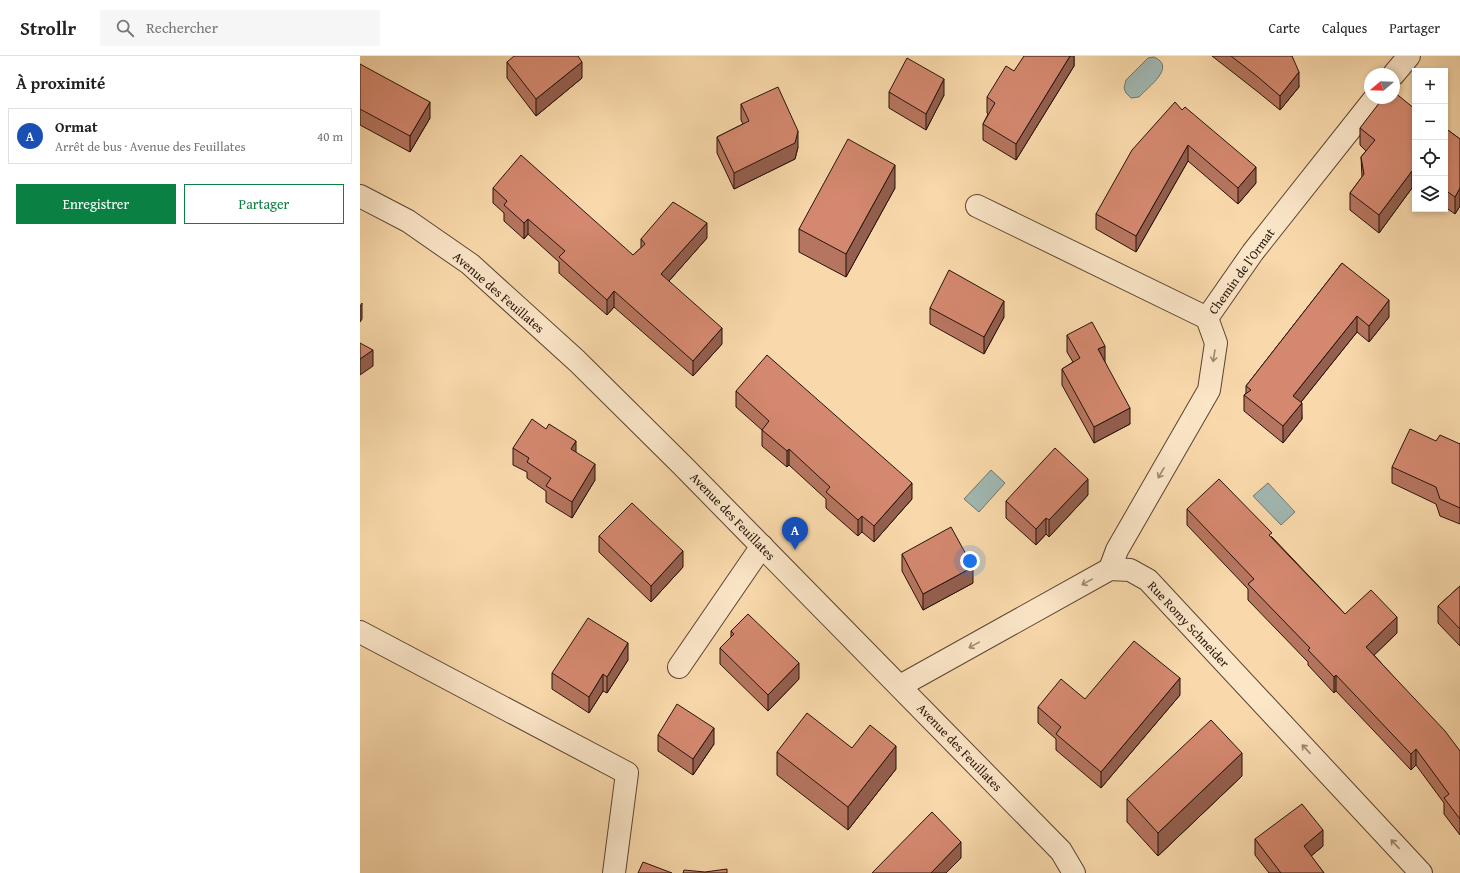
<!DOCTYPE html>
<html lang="fr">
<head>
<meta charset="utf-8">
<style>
  :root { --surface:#fff; --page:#f6f6f6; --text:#222; --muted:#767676; --line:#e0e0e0; --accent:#0b8043 }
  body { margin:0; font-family:"Gentium Book Plus",serif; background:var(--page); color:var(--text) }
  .controls { position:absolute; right:12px; top:12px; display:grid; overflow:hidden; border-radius:0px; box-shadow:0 2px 6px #0003 }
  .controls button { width:36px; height:36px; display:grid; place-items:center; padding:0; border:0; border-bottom:1px solid var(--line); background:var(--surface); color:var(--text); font:20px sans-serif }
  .compass { position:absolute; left:1004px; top:12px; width:36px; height:36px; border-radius:50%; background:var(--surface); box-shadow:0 2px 6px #0003; rotate:251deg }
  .you { position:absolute; left:610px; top:505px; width:14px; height:14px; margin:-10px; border:3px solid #fff; border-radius:50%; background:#1a73e8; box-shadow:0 0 0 6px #1a73e833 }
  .badge { display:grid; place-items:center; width:26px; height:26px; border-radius:50%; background:var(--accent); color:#fff; font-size:13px; font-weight:700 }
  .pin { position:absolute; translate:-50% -33px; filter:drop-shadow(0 1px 2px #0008) }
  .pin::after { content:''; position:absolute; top:21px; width:14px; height:12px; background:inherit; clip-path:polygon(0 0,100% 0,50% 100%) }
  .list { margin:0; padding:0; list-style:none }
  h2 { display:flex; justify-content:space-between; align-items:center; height:52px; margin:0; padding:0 16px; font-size:17px }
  h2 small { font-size:13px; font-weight:400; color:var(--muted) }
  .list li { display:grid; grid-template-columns:26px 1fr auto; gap:12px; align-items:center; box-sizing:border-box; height:56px; margin:0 8px 8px; padding:0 8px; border:1px solid var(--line); border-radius:0px }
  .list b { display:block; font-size:15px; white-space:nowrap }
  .list p { margin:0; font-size:13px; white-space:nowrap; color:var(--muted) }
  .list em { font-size:13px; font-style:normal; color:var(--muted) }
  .actions { display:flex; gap:8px; padding:12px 16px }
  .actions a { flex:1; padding:9px 0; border:1px solid var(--accent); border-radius:0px; text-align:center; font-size:14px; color:var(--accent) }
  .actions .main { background:var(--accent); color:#fff }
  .icon { flex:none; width:22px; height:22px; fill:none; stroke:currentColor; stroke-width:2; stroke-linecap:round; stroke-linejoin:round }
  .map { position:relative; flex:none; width:1100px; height:817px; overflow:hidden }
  header { display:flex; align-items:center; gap:24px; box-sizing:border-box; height:56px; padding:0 20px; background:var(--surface); border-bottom:1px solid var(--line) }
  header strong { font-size:19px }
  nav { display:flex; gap:22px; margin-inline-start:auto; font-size:14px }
  .search { width:280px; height:36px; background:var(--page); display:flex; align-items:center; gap:10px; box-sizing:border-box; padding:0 14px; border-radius:0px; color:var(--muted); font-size:15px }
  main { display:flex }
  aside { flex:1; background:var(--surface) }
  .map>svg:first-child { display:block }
</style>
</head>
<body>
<header>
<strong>Strollr</strong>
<div class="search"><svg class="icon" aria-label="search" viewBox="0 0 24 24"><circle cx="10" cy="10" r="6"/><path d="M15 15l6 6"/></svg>Rechercher</div>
<nav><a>Carte</a><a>Calques</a><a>Partager</a></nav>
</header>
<main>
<aside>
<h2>À proximité<small></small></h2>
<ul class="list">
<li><span class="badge" style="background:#1a4fb4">A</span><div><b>Ormat</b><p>Arrêt de bus · Avenue des Feuillates</p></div><em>40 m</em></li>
</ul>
<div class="actions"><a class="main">Enregistrer</a><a>Partager</a></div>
</aside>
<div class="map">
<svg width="1100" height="817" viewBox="0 0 1100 817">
  <rect width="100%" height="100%" fill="#f9d9ab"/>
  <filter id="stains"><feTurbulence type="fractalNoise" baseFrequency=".005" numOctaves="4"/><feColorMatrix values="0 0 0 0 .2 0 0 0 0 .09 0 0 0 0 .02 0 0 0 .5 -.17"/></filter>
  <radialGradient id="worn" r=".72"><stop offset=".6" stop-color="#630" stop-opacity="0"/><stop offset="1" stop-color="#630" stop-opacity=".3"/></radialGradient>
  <g fill="#a1b8b3" stroke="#6f766f">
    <path d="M794,1C817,11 788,31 779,41L771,42L766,37L764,32L766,24L788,2Z"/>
    <path d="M631,414L645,427L619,456L604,443Z"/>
    <path d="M908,427L935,456L921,469L893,440Z"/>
  </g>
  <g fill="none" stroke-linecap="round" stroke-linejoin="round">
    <defs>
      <g id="minor">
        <path d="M1034,18L1049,0"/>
        <path d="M0,140L48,165L110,208L217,305L323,410L701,795L714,817"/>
        <path d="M617,150L847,262L893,196L1015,42"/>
        <path d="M750,513L757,494L849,334L856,287L847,262"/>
        <path d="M0,576L267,717L254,817"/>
        <path d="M319,611L402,490"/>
        <path d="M540,630L750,513L770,514L788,524L1061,817"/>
      </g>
    </defs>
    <use href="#minor" stroke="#5a4432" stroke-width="24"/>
    <use href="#minor" stroke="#fbe6c8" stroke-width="22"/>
  </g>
  <g fill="#b6755f" stroke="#25130a">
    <path d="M714,0V10L656,104L623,84V68L628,58L627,57V41L654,15Z"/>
    <path d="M852,0H932L939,31L920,54L898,36Z"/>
    <path d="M147,6L222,22L176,60L147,22Z"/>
    <path d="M0,8L70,62L50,96L0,69Z"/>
    <path d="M529,36L584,39L566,74L529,52Z"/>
    <path d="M381,48L438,91L435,103L374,133L357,97V81L383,68L381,64Z"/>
    <path d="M1055,53V134L1052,132L1019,177L990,154V137L1002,121L1001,101L1006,95L1000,89V72Z"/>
    <path d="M822,54L896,127L878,148L828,105L776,196L736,173V158Z"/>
    <path d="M1085,72L1100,83V150L1095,158L1085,151Z"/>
    <path d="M133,132L273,199L281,192V183L347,182L309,225L362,288L333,320L254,251L247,259L199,217V206L168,178L164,183L144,165V157L133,147Z"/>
    <path d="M535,132L486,221L439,196V173Z"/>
    <path d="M982,207L1029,261L1009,286L997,276L941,346L942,363L923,387L884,355V339L886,337V330Z"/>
    <path d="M570,252L644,261L624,298L570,268Z"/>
    <path d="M707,279L745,306L770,368L734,387L702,329V313L713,306L707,296Z"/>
    <path d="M376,335L552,443L514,486L502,476L498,480L466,452V443L429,409L427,411L402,390V374L376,351Z"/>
    <path d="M1076,385L1100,388V468L1080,460L1076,448L1032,427V411Z"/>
    <path d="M153,392L216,397L235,424L212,462L186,446V435L167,422V416L153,409Z"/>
    <path d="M728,439L689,481L686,478L676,489L646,462V445Z"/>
    <path d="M827,453L912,481L985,558L1037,577L1014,599L1100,695V779L1084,758V747L1056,709L1051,714L976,635L974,637L948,609V606L888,544V533L827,469Z"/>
    <path d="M239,480L323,511L291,546L239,496Z"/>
    <path d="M542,498L613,527L563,554L542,515Z"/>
    <path d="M1100,530V590L1078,567V550Z"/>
    <path d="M371,575L439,623L408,655L360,608V592L371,581Z"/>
    <path d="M268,604L247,637L243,635L229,657L192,633V617Z"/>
    <path d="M820,639L741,732L696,694V683L678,667V651L725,643Z"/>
    <path d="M298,679L354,688L333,719L298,695Z"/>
    <path d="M417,696L536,713L488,774L417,719Z"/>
    <path d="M882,720L798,800L767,766V743Z"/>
    <path d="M895,783L963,790L951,800L964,817H909L895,799Z"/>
  </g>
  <g fill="#945f4e" stroke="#25130a">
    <path d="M710,0H714V10L656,104V88Z"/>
    <path d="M222,6V22L176,60V43Z"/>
    <path d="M939,16V31L920,54V40Z"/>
    <path d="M584,23V39L566,74V58Z"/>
    <path d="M70,46V62L50,96V80Z"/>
    <path d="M438,75V91L435,103L374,133V117Z"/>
    <path d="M828,89V105L776,196V180Z"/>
    <path d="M535,109V132L486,221V198Z"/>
    <path d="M896,111V127L878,148V132Z"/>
    <path d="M1052,115V132L1019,177V159Z"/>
    <path d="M1100,132V150L1095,158V141Z"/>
    <path d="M168,163V178L164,183V167Z"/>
    <path d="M347,167V182L301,234V218Z"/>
    <path d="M254,235V251L247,259V244Z"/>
    <path d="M1029,244V261L1009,286V270Z"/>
    <path d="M644,245V261L624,298V281Z"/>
    <path d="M2,247V263L0,266V250Z"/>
    <path d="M997,260V276L933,356V340Z"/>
    <path d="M362,272V288L333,320V305Z"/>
    <path d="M745,290V306L738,293Z"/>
    <path d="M13,294V310L0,319V303Z"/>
    <path d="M942,347V363L923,387V370Z"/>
    <path d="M770,352V368L734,387V371Z"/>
    <path d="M216,385V401L211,393Z"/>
    <path d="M429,393V409L427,411V395Z"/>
    <path d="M235,408V424L212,462V446Z"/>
    <path d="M728,423V439L689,481V464Z"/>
    <path d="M552,427V443L514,486V470Z"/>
    <path d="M502,460V476L498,480V464Z"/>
    <path d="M686,462V478L676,489V473Z"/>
    <path d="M323,495V511L291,546V530Z"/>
    <path d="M613,511V527L563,554V538Z"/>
    <path d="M1037,561V577L1006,607V591Z"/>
    <path d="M268,587V604L247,637V621Z"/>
    <path d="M439,607V623L408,655V639Z"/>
    <path d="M243,618V635L229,657V641Z"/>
    <path d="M976,619V635L974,637V621Z"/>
    <path d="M820,622V639L741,732V716Z"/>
    <path d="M354,672V688L333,719V703Z"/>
    <path d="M536,690V713L488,774V751Z"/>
    <path d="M1056,693V709L1051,714V698Z"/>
    <path d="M882,697V720L798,800V777Z"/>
    <path d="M963,774V790L944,806V790Z"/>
    <path d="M601,786V802L586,817H571Z"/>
  </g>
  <g fill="#d4886f" stroke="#25130a">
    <path d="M154,0H218L222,6L176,43L147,6Z"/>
    <path d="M664,0H710L656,88L623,68L635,47L627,41L646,10L654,15Z"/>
    <path d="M871,0H932L939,16L920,40L898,21Z"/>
    <path d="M547,2L584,23L566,58L529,36Z"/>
    <path d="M0,8L70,46L50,80L0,53Z"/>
    <path d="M418,31L438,75L435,87L374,117L357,81L389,65L381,48Z"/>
    <path d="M1034,36L1055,53V117L1052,115L1019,159L990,137L1004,118L1001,101L1015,84L1000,72L1023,42H1034Z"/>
    <path d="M815,46L822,54L825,51L896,111L878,132L828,89L776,180L736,158L772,94Z"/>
    <path d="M1085,72L1100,83V132L1095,141L1085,134Z"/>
    <path d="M488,83L535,109L486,198L439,173Z"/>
    <path d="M161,99L273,199L285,188L281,183L313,146L347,167L301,218L362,272L333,305L254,235L247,244L199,201L205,195L168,163L164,167L144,149L147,145L133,132Z"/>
    <path d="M982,207L1029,244L1009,270L997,260L933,340L942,347L923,370L884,339L891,334L886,330Z"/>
    <path d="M589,214L644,245L624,281L570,252Z"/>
    <path d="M732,266L745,290L738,293L770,352L734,371L702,313L720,302L707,279Z"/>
    <path d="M0,287L13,294L0,303Z"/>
    <path d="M407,299L552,427L514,470L502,460L498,464L466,436L470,431L429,393L427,395L402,374L409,365L376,335Z"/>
    <path d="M172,363L186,373L189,368L216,385L211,393L235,408L212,446L186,430L191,422L167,406L169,402L153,392Z"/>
    <path d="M1050,373L1076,385L1080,379L1100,388V452L1080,443L1076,431L1032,411Z"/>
    <path d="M695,392L728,423L689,464L686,462L676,473L646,445Z"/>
    <path d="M859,423L912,477L909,479L985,558L1011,534L1037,561L1006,591L1085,675L1100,695V763L1084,742L1089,738L1056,693L1051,698L976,619L974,621L948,594L950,592L888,528L894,523L827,453Z"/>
    <path d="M272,447L323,495L291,530L239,480Z"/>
    <path d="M591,471L613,511L563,538L542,498Z"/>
    <path d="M1100,530V573L1078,550Z"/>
    <path d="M388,558L439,607L408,639L360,592L374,578L371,575Z"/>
    <path d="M228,562L268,587L247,621L243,618L229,641L192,617Z"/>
    <path d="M774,585L820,622L741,716L696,678L701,671L678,651L701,623L725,643Z"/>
    <path d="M317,648L354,672L333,703L298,679Z"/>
    <path d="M447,657L492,692L510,669L536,690L488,751L417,696Z"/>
    <path d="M851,664L882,697L798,777L767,743Z"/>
    <path d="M942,748L963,774L944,790L964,817H921L895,783Z"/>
    <path d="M572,756L601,786L571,817H512Z"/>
    <path d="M283,806L312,817H278Z"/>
    <path d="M367,813V817H323L324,814L345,816Z"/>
  </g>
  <defs><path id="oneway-shaft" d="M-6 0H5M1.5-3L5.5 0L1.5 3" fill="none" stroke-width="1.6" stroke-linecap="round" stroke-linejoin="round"/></defs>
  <g stroke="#9b8772">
    <use href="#oneway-shaft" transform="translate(854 300) rotate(99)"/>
    <use href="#oneway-shaft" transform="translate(801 417) rotate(120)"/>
    <use href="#oneway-shaft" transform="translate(727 526) rotate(151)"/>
    <use href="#oneway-shaft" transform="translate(614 589) rotate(151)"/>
    <use href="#oneway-shaft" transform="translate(946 693) rotate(-133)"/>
    <use href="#oneway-shaft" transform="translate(1035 788) rotate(-133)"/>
  </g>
  <g text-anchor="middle" stroke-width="3" stroke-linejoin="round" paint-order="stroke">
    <g font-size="13" fill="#25130a" stroke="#fbe6c8">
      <text transform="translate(881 215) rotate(-54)" y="5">Chemin de l'Ormat</text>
      <text transform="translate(139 236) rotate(41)" y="5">Avenue des Feuillates</text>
      <text transform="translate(373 460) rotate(46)" y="5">Avenue des Feuillates</text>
      <text transform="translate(829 568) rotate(47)" y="5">Rue Romy Schneider</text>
      <text transform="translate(600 691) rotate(46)" y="5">Avenue des Feuillates</text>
    </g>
  </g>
  <rect width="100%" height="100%" filter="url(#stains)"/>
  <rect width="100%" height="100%" fill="url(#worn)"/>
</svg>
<div class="controls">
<button>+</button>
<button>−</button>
<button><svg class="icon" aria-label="locate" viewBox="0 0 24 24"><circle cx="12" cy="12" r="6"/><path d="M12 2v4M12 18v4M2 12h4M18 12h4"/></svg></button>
<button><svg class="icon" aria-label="layers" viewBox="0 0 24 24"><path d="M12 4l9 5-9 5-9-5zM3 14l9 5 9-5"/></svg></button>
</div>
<svg class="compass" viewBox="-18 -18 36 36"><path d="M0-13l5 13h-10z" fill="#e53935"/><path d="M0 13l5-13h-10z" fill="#767676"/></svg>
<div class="you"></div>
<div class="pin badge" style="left:435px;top:494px;background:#1a4fb4">A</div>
</div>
</main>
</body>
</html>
